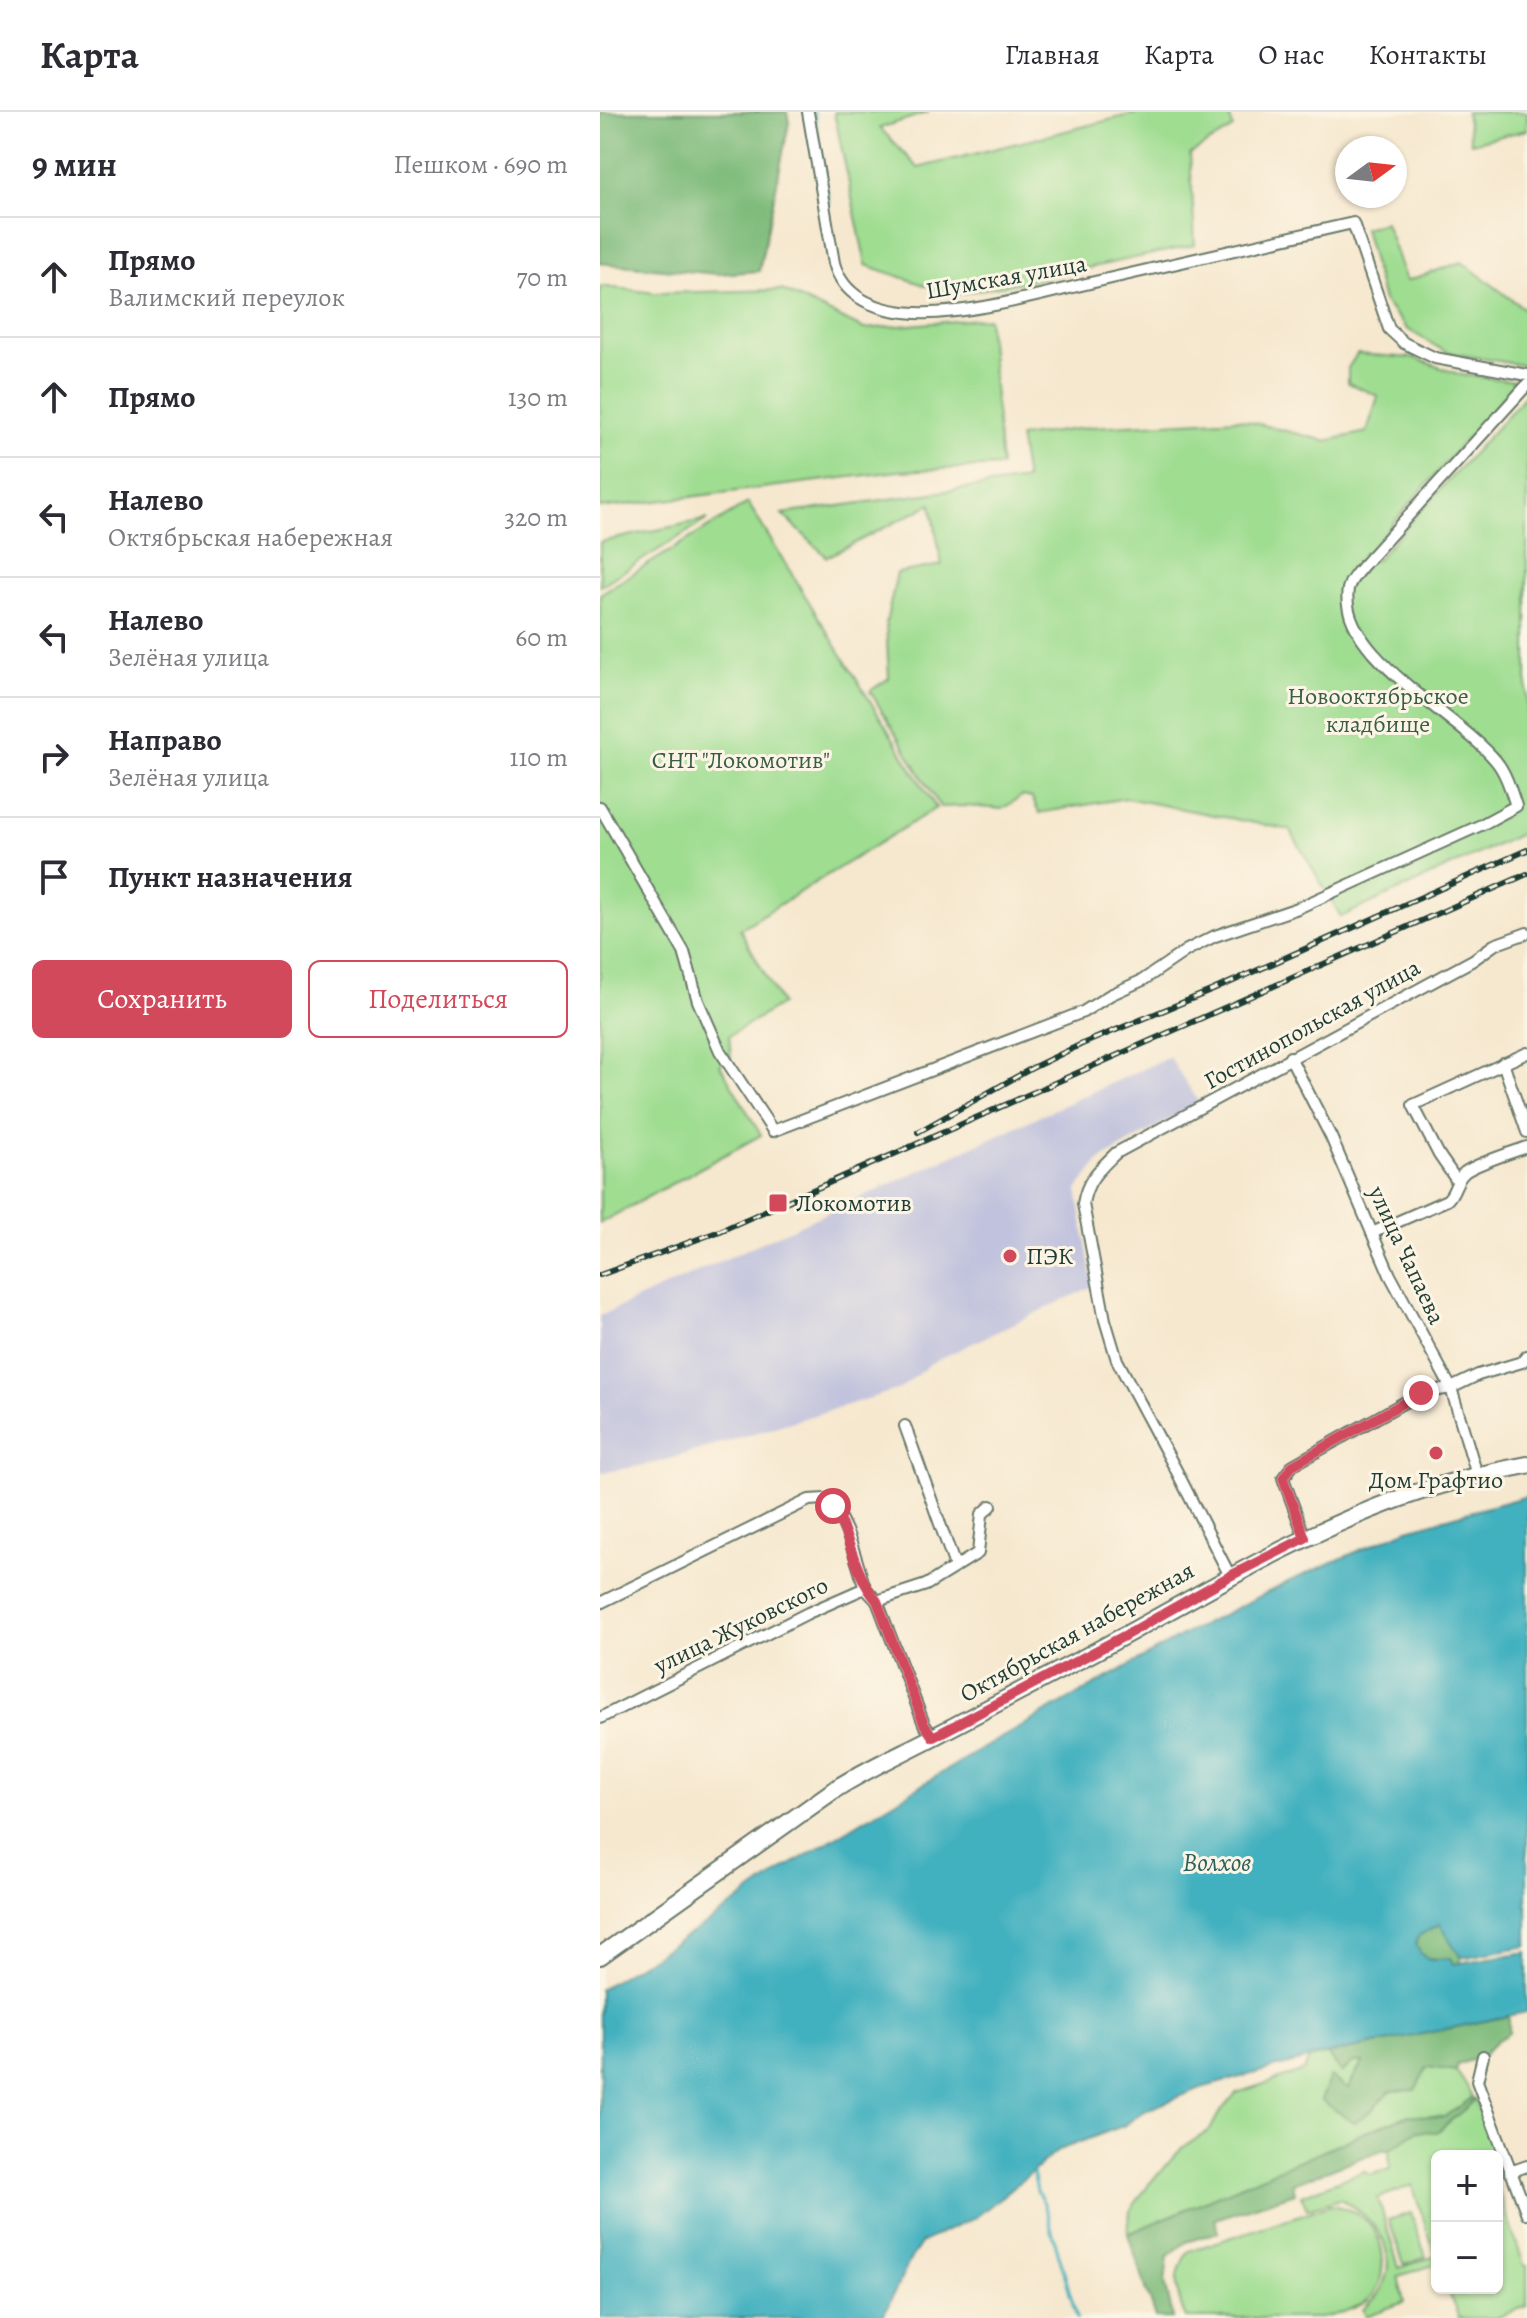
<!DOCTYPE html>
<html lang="ru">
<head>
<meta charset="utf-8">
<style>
  :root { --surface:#fff; --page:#f7f7f7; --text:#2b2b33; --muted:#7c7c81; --line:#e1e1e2; --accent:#d1495b }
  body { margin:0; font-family:Alegreya,serif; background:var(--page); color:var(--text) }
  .controls { position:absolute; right:24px; bottom:24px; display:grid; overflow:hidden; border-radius:12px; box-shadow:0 2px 6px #0004 }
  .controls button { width:72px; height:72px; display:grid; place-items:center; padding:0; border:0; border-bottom:2px solid var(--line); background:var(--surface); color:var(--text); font:40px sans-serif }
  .compass { position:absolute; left:735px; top:24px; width:72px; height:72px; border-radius:50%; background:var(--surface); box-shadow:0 2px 6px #0004; rotate:75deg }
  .stop { position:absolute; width:24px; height:24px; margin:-18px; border:6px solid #d1495b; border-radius:50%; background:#fff }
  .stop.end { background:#d1495b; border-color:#fff; box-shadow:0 2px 8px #0008 }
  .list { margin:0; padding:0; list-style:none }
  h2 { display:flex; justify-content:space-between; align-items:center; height:104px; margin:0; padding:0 32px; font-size:34px }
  h2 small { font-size:26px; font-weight:400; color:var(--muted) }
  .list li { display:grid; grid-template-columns:52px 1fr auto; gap:24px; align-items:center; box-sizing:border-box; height:120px; padding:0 32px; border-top:2px solid var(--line) }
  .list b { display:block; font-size:30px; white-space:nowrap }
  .list p { margin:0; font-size:26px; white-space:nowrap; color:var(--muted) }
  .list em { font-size:26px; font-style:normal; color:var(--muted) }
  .actions { display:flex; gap:16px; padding:24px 32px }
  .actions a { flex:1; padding:18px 0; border:2px solid var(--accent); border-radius:12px; text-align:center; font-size:28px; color:var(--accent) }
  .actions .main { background:var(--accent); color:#fff }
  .icon { flex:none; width:44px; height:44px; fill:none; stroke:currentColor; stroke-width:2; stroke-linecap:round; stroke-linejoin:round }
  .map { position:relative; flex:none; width:927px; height:2206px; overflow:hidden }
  header { display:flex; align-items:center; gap:48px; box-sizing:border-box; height:112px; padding:0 40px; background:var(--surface); border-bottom:2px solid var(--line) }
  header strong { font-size:38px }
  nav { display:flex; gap:44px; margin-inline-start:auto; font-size:28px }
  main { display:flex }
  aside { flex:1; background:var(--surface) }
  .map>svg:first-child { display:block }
</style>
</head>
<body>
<header>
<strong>Карта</strong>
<nav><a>Главная</a><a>Карта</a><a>О нас</a><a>Контакты</a></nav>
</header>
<main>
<aside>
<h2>9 мин<small>Пешком · 690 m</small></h2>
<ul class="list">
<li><svg class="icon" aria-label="ahead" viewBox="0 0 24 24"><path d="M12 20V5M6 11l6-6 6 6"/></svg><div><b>Прямо</b><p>Валимский переулок</p></div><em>70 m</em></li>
<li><svg class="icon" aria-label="ahead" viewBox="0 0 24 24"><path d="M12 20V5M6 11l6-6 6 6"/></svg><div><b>Прямо</b></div><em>130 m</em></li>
<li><svg class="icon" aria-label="left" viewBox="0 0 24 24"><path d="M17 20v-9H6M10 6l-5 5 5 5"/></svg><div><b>Налево</b><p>Октябрьская набережная</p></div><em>320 m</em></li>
<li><svg class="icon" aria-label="left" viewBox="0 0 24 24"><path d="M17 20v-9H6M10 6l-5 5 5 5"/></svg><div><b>Налево</b><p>Зелёная улица</p></div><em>60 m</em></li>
<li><svg class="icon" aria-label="right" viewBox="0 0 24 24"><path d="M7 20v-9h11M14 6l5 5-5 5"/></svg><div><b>Направо</b><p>Зелёная улица</p></div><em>110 m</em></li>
<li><svg class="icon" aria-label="arrive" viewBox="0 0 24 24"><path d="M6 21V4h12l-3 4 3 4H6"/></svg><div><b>Пункт назначения</b></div></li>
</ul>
<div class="actions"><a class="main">Сохранить</a><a>Поделиться</a></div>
</aside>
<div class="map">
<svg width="927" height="2206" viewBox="0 0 927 2206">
  <rect width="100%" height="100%" fill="#fcf5e5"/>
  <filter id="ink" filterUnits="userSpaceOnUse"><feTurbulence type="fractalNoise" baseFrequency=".0125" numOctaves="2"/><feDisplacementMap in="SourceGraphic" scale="16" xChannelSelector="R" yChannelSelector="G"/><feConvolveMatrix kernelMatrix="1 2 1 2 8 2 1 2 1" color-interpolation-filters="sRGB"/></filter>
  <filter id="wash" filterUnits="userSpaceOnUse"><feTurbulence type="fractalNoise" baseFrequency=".006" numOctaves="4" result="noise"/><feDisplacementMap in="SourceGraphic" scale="32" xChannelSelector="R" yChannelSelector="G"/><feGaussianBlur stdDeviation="1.8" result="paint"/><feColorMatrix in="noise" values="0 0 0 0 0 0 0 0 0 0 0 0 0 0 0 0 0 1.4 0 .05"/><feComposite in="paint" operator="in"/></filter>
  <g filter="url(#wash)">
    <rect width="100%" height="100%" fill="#f6e8cf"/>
    <path fill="#c1c2dd" d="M569,945L599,990L500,1048L477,1078L493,1174L331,1251L300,1277L56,1351L0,1361V1204Z"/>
    <g fill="#9fdd91" stroke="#5f8d62" stroke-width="2" fill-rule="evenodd">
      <path d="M234,0H329L280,16L318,56L541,0H628L633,16L590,42L595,133L432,168L353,183L266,153Z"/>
      <path d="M866,0H927V18L871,31Z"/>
      <path d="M785,110L806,169L862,150L927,199V254L846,240L807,217L783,189L764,116Z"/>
      <path d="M0,174L55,181L182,178L264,217L388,206L401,354L299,359L0,396Z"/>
      <path d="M757,242L814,246L861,263L917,269L760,449H775L927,282V719L741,805L690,718L526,686L439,701L432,686L422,684L402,697L365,694L340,695L270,579L289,566L286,511L297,461L342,453L331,392L227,445L182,402L426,368L419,325L491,315L639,307L726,329L767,320L778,284L748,271V256Z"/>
      <path d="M148,391L336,696L140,817L181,892L129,924L131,945L120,953L161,1023L0,1111V482Z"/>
      <path d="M108,407L0,474V430Z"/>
      <path d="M728,1942L742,1960L753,1950H763L747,1977L730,1966L773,1997L790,1979L827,1954L856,1959L867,1974L872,1986L844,2005L809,2003L768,2019L528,2122L530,2099L549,2072L582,2036L610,2018L619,2001L636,1981L704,1959L709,1947Z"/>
      <path d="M875,1988L895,2038L887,2044H837V2152L798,2164L804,2190L766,2204L763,2198C768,2192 776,2186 780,2179C802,2139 774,2105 740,2087L707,2097L701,2083L764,2059L770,2063L790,2057L789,2038L817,2018L837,2020ZM812,2073L836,2144L799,2156L778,2086Z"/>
      <path d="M897,2075L924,2153L927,2154V2194L895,2206H859L847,2176H897Z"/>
      <path d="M731,2093C771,2099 790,2130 780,2169C777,2180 768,2191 756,2195C746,2199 733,2205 721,2206C707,2206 692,2206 678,2206C647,2206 616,2206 586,2206C575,2183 573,2160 589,2139Z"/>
      <path d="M811,2101L826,2145L804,2153L789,2108Z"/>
    </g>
    <g fill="#7fbc7b" stroke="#4f7c58" stroke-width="2">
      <path d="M0,0H187L189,11L159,159L117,162L0,151Z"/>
      <path d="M840,1811L861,1846L859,1852H853L850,1846C833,1848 811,1849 818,1824Z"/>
      <path d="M909,1904V1921L896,1929L883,1944L857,1953L856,1959L827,1955L815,1978L790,1979L773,1997L754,2011L721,1988L730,1965L748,1976L763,1950H753L742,1961L728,1942Z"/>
      <path d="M872,1986L875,1988L837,2020L817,2019L789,2038H782L693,2071L695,2081L615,2107L618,2120L586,2130L568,2144L565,2170L573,2206H556L528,2122L768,2019L809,2003L844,2005Z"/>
    </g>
    <path fill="#43b1bf" stroke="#31777a" stroke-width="2" d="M927,1384V1834L861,1846L840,1812L818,1824L816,1831C821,1850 834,1848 850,1846L853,1852L927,1840V1900L718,1944L601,1976L542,2000L525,2013L459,2038L375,2106L322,2130L311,2146L282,2206H0V1877L109,1810L185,1756L376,1640L587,1521L690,1469L808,1417Z"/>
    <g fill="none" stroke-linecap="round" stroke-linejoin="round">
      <g stroke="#43b1bf" stroke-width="3">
        <path d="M214,0L229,90"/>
        <path d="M433,2060L437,2079L444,2091L477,2206"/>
      </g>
    </g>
  </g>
  <g filter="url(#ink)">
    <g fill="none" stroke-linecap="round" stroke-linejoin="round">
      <defs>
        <g id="minor">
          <path d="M208,0L234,151C244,188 280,199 316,201C369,203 438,183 490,171C578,151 665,131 753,111L789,217L804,231L835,246L927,263"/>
          <path d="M0,695L84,840L98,889L120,939L173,1019L483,900L510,883L543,868L587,838L615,824L698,796L881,713L916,694C911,679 906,661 896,649C858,602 737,543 748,477C750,467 762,455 769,447L927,273"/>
          <path d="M690,945L731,1025L790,1163L851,1276L877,1363"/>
          <path d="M903,951L927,1020"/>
          <path d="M857,1069L839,1043L813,993L927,941"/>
          <path d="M772,1121L847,1088C856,1080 855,1068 865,1060C878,1051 910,1041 927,1035"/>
          <path d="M305,1314L355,1454"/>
          <path d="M705,1426L683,1366L693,1353L821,1281L851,1276L878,1263L922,1250L927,1244"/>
          <path d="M630,1464L576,1358L517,1248L505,1208L483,1092C487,1067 499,1058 516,1041L873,848L894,833L927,821"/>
          <path d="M277,1489L324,1612L333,1625"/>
          <path d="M0,1491L209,1388L225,1387C247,1405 256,1449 265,1476"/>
          <path d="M0,1606L208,1501L265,1476L277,1489L326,1473L378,1441L382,1402L391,1394"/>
          <path d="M883,1944L877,1969L927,2102"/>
          <path d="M910,2060L927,2054"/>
        </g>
        <path id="primary" d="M0,1844L234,1678C266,1657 301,1642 335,1624C385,1598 435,1571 485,1545C590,1489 691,1425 804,1385C844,1371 885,1361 927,1353"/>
      </defs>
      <use href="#minor" stroke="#6a796a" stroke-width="14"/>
      <use href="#primary" stroke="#6a796a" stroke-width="20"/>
      <use href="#minor" stroke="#fff" stroke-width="10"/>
      <use href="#primary" stroke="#fff" stroke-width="16"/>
      <defs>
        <g id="rail">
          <path d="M318,1020L434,955L482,932L613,878L927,738"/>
          <path d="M0,1163L120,1119L927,762"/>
        </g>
      </defs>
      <use href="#rail" stroke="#1f3d34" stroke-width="6"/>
      <use href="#rail" stroke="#fcf5e5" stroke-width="3" stroke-dasharray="9" stroke-linecap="butt"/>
    </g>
  </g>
  <g fill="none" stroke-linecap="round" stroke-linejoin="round" filter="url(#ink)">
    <path stroke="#d1495b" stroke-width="10" d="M233,1394C250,1424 254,1462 277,1489L324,1612L333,1625L526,1523L630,1464L705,1426L683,1366L693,1353L821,1281"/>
  </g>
  <g fill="#d1495b" stroke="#fcf5e5" stroke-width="3">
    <rect x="168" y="1081" width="20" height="20" rx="4"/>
    <circle cx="410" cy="1144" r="8"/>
    <circle cx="836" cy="1341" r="8"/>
  </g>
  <g text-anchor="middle" stroke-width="6" stroke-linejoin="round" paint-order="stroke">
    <g font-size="24" fill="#1f3d34" stroke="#fcf5e5">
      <text transform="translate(406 165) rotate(-10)" y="8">Шумская улица</text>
      <text transform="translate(712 912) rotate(-29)" y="8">Гостинопольская улица</text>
      <text transform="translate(807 1143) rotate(65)" y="8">улица Чапаева</text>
      <text transform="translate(141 1513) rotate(-26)" y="8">улица Жуковского</text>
      <text transform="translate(477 1520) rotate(-29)" y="8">Октябрьская набережная</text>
    </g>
    <g font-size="24" fill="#395d47" stroke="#fcf5e5">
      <text x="778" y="592">Новооктябрьское<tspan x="778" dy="28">кладбище</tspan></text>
      <text x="141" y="656">СНТ "Локомотив"</text>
    </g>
    <g font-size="24" fill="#1f3d34" stroke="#fcf5e5" text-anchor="start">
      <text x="196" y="1099">Локомотив</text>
      <text x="426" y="1152">ПЭК</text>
      <text x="836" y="1376" text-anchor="middle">Дом Графтио</text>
    </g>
    <g font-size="26" font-style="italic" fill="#2a605e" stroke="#fcf5e5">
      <text x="617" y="1759">Волхов</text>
    </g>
  </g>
</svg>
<div class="controls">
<button>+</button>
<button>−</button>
</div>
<svg class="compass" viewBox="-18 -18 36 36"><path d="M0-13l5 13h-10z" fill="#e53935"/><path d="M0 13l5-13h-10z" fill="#7c7c81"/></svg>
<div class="stop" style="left:233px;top:1394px"></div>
<div class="stop end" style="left:821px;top:1281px"></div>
</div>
</main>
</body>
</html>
